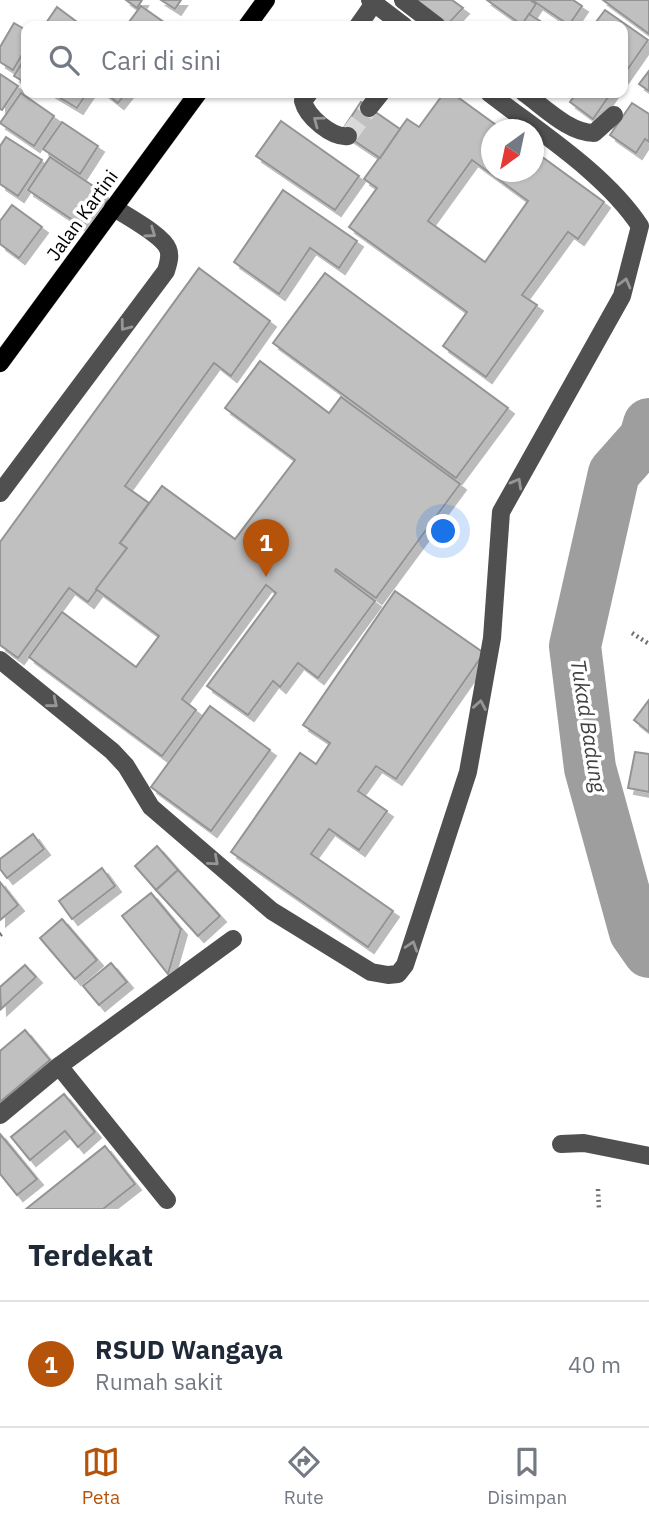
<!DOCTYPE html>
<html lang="id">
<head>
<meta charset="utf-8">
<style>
  :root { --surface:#fff; --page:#f6f6f7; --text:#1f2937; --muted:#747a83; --line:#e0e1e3; --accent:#b45309 }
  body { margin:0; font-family:"IBM Plex Sans",sans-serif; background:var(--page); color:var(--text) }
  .compass { position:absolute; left:481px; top:119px; width:63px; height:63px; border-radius:50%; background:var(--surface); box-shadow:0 2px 5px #0004; rotate:213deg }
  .you { position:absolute; left:444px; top:532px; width:24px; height:24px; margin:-18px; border:5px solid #fff; border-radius:50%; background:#1a73e8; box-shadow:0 0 0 10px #1a73e833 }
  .badge { display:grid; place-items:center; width:46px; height:46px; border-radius:50%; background:var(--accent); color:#fff; font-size:23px; font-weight:700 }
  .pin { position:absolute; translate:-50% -58px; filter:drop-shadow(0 2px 4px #0008) }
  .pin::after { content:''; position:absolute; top:37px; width:24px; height:21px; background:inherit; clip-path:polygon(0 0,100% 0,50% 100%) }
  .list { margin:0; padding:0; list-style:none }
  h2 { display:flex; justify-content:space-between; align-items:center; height:91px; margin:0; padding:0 28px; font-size:30px }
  h2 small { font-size:23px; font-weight:400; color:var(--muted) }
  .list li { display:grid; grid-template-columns:46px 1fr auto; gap:21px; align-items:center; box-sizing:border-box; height:126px; padding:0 28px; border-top:2px solid var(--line) }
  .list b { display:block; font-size:26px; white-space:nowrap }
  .list p { margin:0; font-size:23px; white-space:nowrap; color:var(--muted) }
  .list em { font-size:23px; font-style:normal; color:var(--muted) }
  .icon { flex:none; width:38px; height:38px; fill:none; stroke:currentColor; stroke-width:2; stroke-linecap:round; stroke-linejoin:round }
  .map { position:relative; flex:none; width:649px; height:1209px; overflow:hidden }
  .search { position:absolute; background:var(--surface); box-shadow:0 2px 5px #0004; left:21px; right:21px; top:21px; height:77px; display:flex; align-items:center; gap:18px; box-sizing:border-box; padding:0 24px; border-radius:14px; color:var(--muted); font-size:26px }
  .sheet { height:217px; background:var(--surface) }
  nav { display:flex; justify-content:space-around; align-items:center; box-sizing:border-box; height:98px; border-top:2px solid var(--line); background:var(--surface); font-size:19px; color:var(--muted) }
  nav a { display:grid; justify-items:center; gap:4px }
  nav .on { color:var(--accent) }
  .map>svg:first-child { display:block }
</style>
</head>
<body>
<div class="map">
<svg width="649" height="1209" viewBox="0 0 649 1209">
  <defs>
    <filter id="shadow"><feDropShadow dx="6" dy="6" stdDeviation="0" flood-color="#0004"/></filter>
  </defs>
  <rect width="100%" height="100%" fill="#fff"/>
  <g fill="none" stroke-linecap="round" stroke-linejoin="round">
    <path stroke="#9e9e9e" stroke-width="52" d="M649,424L645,438L614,473L575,646L590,768L635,932L649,952"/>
  </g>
  <g fill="#c0c0c0" stroke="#949494" stroke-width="2" fill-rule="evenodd" filter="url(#shadow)">
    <path d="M126,0H142L137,8Z"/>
    <path d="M161,0H181L175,9Z"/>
    <path d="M413,0H452L463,8L446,26Z"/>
    <path d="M487,0H530L536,4L522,25Z"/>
    <path d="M532,0H573L582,6L569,25Z"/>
    <path d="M603,0H649V34Z"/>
    <path d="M141,6L165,23L162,26H126Z"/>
    <path d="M57,7L77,22L74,26H44Z"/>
    <path d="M605,10L648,40L623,76V26H593Z"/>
    <path d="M529,14L548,26H521Z"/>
    <path d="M14,23L26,30V48L13,70L0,62V47Z"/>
    <path d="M26,56V83L14,76Z"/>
    <path d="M649,71V91L639,84Z"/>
    <path d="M0,74L18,86L2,110L0,109Z"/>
    <path d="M21,93L54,116L34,146L0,123Z"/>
    <path d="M52,93H87L77,108Z"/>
    <path d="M105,93H126L118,103Z"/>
    <path d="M444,93H452L503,130H491V172H534V151L604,202L578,239L568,232L522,295L537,305L486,377L443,346L467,312L349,227L377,188L364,179L407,119L419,127ZM472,160L528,201L485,262L428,221Z"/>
    <path d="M576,93H611L593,119L570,102Z"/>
    <path d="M361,102L400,129L380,158L341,132Z"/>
    <path d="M632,103L649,114V142L645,139L636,153L610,135Z"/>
    <path d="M281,121L359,176L335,210L256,156Z"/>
    <path d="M62,122L98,146L80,174L43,149Z"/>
    <path d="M6,137L42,160L18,196L0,184V146Z"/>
    <path d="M50,157L105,194L83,227L28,190Z"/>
    <path d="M283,190L357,241L339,268L310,248L279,294L234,262Z"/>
    <path d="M12,205L42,227L19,258L0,244V221Z"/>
    <path d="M199,268L270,321L231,376L214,363L125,486L149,503L120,543L127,548L88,602L69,588L18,658L0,645V542Z"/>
    <path d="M325,273L508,408L456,478L273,343Z"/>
    <path d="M260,361L329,413L341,397L460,484L376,598L336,569L335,571L375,601L318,678L298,663L280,687L273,681L248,715L207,686L276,593L266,585L182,699L196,710L162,756L29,657L62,612L136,667L159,636L96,589L127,548L120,543L162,486L235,539L295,460L225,408Z"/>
    <path d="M395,591L484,653L396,779L376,766L358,791L387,811L359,850L329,829L311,854L393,911L368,947L231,852L300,753L316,764L330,743L303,725Z"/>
    <path d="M649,700V732L634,720Z"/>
    <path d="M210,706L270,750L211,831L151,787Z"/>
    <path d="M635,752L649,754V792L628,788Z"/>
    <path d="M33,834L44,849L7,878L0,869V859Z"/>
    <path d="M157,846L178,870L156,890L135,866Z"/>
    <path d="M102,868L115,886L72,919L59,901Z"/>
    <path d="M178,870L220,916L198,936L156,890Z"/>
    <path d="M0,882L18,905L0,920Z"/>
    <path d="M151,893L181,929L168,974L122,916Z"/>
    <path d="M62,919L97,960L75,979L40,938Z"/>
    <path d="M111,963L127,982L99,1005L83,986Z"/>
    <path d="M25,965L36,977L1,1009L0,987Z"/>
    <path d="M25,1030L50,1060L0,1102V1051Z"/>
    <path d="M64,1094L95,1132L78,1147L65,1131L30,1160L11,1137Z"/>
    <path d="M0,1134L37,1179L17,1195L0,1174Z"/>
    <path d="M105,1146L135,1184L103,1209H26Z"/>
  </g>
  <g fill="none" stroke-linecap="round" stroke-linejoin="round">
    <path stroke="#d9d9d9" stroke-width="18" stroke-dasharray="18 9" stroke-linecap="butt" d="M348,136L369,108"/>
    <defs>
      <g id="major">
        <path d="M247,26L266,0"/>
        <path d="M0,363L198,93"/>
      </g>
    </defs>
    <use href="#major" stroke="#dbdbdb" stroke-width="19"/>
    <g stroke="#727272" stroke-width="4.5" stroke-dasharray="2 3.5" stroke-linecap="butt">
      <path d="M632,633L649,644"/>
      <path d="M0,935L3,933"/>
      <path d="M598,1189L599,1209"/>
    </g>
    <g stroke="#505050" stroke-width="18">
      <path d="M370,0L404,26"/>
      <path d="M403,0L437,26"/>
      <path d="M358,26L374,3"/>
      <path d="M309,93L303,101C307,117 332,138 348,136"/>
      <path d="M524,93C544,107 569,133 594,133L614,115"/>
      <path d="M369,108L381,93"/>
      <path d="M0,493L166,271C168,264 171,256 168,249C163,235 126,216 113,207"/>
      <path d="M0,660L112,751L126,766L151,807L272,911L371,972L388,975L398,974L405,965L468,772L492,638L501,512L622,296L640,226C605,173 539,132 489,93"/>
      <path d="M59,1066L233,939"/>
      <path d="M0,1115L59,1066L167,1200"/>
      <path d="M561,1144L584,1143L649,1156"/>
    </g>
    <use href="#major" stroke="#000" stroke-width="18"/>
  </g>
  <defs><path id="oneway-chevron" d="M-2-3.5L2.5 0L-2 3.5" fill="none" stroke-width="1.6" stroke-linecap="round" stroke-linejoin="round" transform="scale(1.75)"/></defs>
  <g stroke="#969696">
    <use href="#oneway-chevron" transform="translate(318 121) rotate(-143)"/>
    <use href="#oneway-chevron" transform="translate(151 233) rotate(35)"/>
    <use href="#oneway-chevron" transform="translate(625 283) rotate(-75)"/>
    <use href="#oneway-chevron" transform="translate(125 326) rotate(127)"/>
    <use href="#oneway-chevron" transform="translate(517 483) rotate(-61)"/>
    <use href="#oneway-chevron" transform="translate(53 703) rotate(39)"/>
    <use href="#oneway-chevron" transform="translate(480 705) rotate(-80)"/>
    <use href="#oneway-chevron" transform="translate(214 861) rotate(41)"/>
    <use href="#oneway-chevron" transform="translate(412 946) rotate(-72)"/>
  </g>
  <g text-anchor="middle" stroke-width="7" stroke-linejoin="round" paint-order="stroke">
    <g font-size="19" fill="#000" stroke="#fff">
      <text transform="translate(82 215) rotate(-54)" y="7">Jalan Kartini</text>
    </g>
    <g font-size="21" font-style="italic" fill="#3f3f3f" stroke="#fff">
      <text transform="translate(588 726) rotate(81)" y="7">Tukad Badung</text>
    </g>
  </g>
</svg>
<svg class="compass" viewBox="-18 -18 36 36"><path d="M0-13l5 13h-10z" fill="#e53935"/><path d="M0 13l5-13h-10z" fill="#747a83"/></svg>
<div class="you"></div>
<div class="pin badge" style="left:266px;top:577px">1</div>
<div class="search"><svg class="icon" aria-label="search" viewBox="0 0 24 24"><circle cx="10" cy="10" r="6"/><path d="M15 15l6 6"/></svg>Cari di sini</div>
</div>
<section class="sheet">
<h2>Terdekat<small></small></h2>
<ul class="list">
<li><span class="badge">1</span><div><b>RSUD Wangaya</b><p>Rumah sakit</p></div><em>40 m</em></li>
</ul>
</section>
<nav>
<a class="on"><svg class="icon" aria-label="map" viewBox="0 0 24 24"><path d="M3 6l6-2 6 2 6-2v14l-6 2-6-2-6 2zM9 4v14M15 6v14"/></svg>Peta</a>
<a><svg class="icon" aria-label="directions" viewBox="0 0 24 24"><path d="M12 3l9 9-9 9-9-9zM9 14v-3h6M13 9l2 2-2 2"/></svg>Rute</a>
<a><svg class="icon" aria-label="saved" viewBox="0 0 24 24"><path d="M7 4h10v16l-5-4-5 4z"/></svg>Disimpan</a>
</nav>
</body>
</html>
